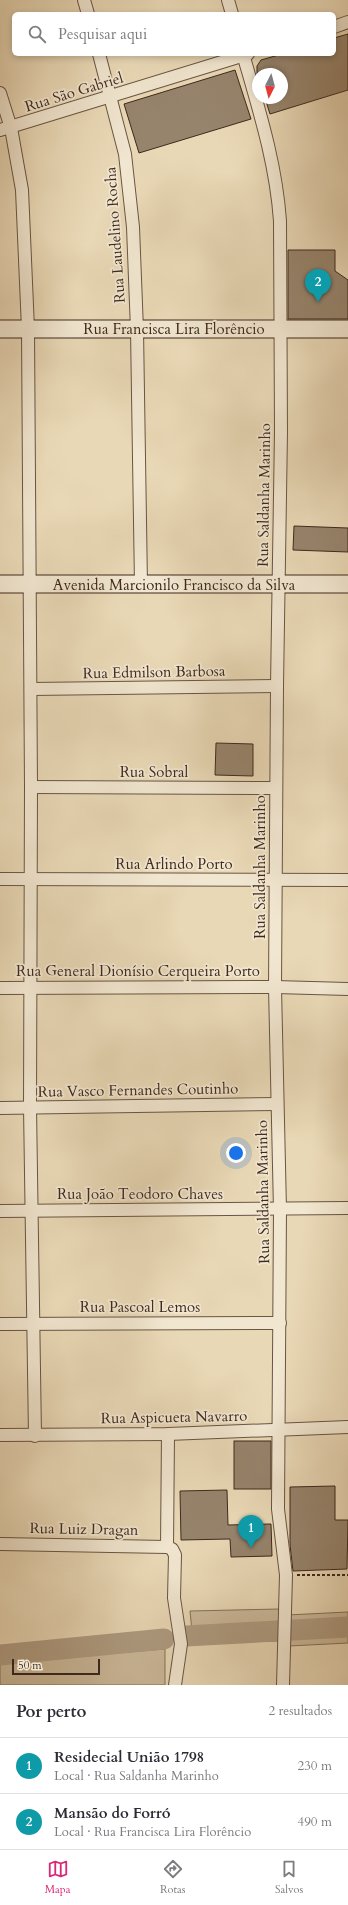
<!DOCTYPE html>
<html lang="pt">
<head>
<meta charset="utf-8">
<style>
  :root { --surface:#fff; --page:#f7f7f7; --text:#2b2b33; --muted:#7c7c81; --line:#e1e1e2; --accent:#db2777 }
  body { margin:0; font-family:Cardo,serif; background:var(--page); color:var(--text) }
  .compass { position:absolute; left:252px; top:68px; width:36px; height:36px; border-radius:50%; background:var(--surface); box-shadow:0 2px 6px #0003; rotate:186deg }
  .scale { position:absolute; left:12px; bottom:10px; width:88px; box-sizing:border-box; padding-left:4px; border:2px solid #3e291d; border-top:0; font-size:11px; line-height:14px; white-space:nowrap; color:#3e291d; -webkit-text-stroke:3px #f1e6d0; paint-order:stroke }
  .you { position:absolute; left:236px; top:1153px; width:14px; height:14px; margin:-10px; border:3px solid #fff; border-radius:50%; background:#1a73e8; box-shadow:0 0 0 6px #1a73e833 }
  .badge { display:grid; place-items:center; width:26px; height:26px; border-radius:50%; background:var(--accent); color:#fff; font-size:13px; font-weight:700 }
  .pin { position:absolute; translate:-50% -33px; filter:drop-shadow(0 1px 2px #0008) }
  .pin::after { content:''; position:absolute; top:21px; width:14px; height:12px; background:inherit; clip-path:polygon(0 0,100% 0,50% 100%) }
  .list { margin:0; padding:0; list-style:none }
  h2 { display:flex; justify-content:space-between; align-items:center; height:52px; margin:0; padding:0 16px; font-size:17px }
  h2 small { font-size:13px; font-weight:400; color:var(--muted) }
  .list li { display:grid; grid-template-columns:26px 1fr auto; gap:12px; align-items:center; box-sizing:border-box; height:56px; padding:0 16px; border-top:1px solid var(--line) }
  .list b { display:block; font-size:15px; white-space:nowrap }
  .list p { margin:0; font-size:13px; white-space:nowrap; color:var(--muted) }
  .list em { font-size:13px; font-style:normal; color:var(--muted) }
  .icon { flex:none; width:22px; height:22px; fill:none; stroke:currentColor; stroke-width:2; stroke-linecap:round; stroke-linejoin:round }
  .map { position:relative; flex:none; width:348px; height:1685px; overflow:hidden }
  .search { position:absolute; background:var(--surface); box-shadow:0 2px 6px #0003; left:12px; right:12px; top:12px; height:44px; display:flex; align-items:center; gap:10px; box-sizing:border-box; padding:0 14px; border-radius:6px; color:var(--muted); font-size:15px }
  .sheet { height:164px; background:var(--surface) }
  nav { display:flex; justify-content:space-around; align-items:center; box-sizing:border-box; height:56px; border-top:1px solid var(--line); background:var(--surface); font-size:11px; color:var(--muted) }
  nav a { display:grid; justify-items:center; gap:2px }
  nav .on { color:var(--accent) }
  .map>svg:first-child { display:block }
</style>
</head>
<body>
<div class="map">
<svg width="348" height="1685" viewBox="0 0 348 1685">
  <rect width="100%" height="100%" fill="#e9d8b6"/>
  <filter id="stains"><feTurbulence type="fractalNoise" baseFrequency=".005" numOctaves="4"/><feColorMatrix values="0 0 0 0 .2 0 0 0 0 .09 0 0 0 0 .02 0 0 0 .5 -.17"/></filter>
  <radialGradient id="worn" r=".72"><stop offset=".6" stop-color="#630" stop-opacity="0"/><stop offset="1" stop-color="#630" stop-opacity=".3"/></radialGradient>
  <g fill="#ccba9c" stroke="#85725c">
    <path d="M279,1609L280,1641L193,1642L190,1611Z"/>
    <path d="M348,1612V1643L289,1646L287,1615Z"/>
    <path d="M165,1649V1685H0V1662Z"/>
  </g>
  <g fill="none" stroke-linecap="round" stroke-linejoin="round">
    <g stroke="#af9c82" stroke-width="21">
      <path d="M186,1636L348,1627"/>
      <path d="M0,1655L164,1639"/>
    </g>
  </g>
  <g fill="#97846d" stroke="#3e291d">
    <path d="M348,34V90L270,114L265,98H282V74H257V66L261,60L282,54H334V38Z"/>
    <path d="M235,70L251,119L139,153L124,104Z"/>
    <path d="M288,250H335V271L348,280V319H288Z"/>
    <path d="M294,526L348,528V552L293,550Z"/>
    <path d="M216,743L253,744V776L215,775Z"/>
    <rect x="234" y="1441" width="37" height="48"/>
    <path d="M335,1486V1520H348L347,1569L293,1571L290,1545V1487Z"/>
    <path d="M227,1490L228,1525L271,1524L272,1556L231,1557L230,1539L181,1540L180,1491Z"/>
  </g>
  <g fill="none" stroke-linecap="round" stroke-linejoin="round">
    <defs>
      <g id="street">
        <path d="M84,0L88,14"/>
        <path d="M228,0L232,14"/>
        <path d="M334,27L348,22"/>
        <path d="M99,54L125,154L133,227L137,330L141,585"/>
        <path d="M243,54C259,110 276,163 280,221L281,432L277,686L275,987L280,1210L278,1509L286,1575L283,1685"/>
        <path d="M0,93L11,128L22,190L28,329L31,787L30,1107L35,1436"/>
        <path d="M0,130L248,54"/>
        <path d="M31,689L277,686"/>
        <path d="M31,787L276,788"/>
        <path d="M0,879L348,880"/>
        <path d="M0,988L275,987L348,989"/>
        <path d="M0,1108L277,1104"/>
        <path d="M0,1211L348,1208"/>
        <path d="M0,1324L280,1323"/>
        <path d="M168,1434L167,1547L172,1549L175,1555L174,1598L181,1644L175,1685"/>
        <path d="M0,1435L168,1434L348,1427"/>
        <path d="M0,1544L167,1547"/>
      </g>
      <g id="secondary">
        <path d="M0,329H348"/>
        <path d="M0,584H348"/>
      </g>
    </defs>
    <use href="#street" stroke="#695543" stroke-width="14"/>
    <use href="#secondary" stroke="#3e291d" stroke-width="19"/>
    <path stroke="#3e291d" stroke-width="2" stroke-dasharray="3 2" stroke-linecap="butt" d="M297,1575H348"/>
    <use href="#street" stroke="#f1e6d0" stroke-width="12"/>
    <use href="#secondary" stroke="#f1e6d0" stroke-width="17"/>
  </g>
  <g text-anchor="middle" stroke-width="3.5" stroke-linejoin="round" paint-order="stroke">
    <g font-size="15" fill="#3e291d" stroke="#f1e6d0">
      <text transform="translate(74 92) rotate(-17)" y="5">Rua São Gabriel</text>
      <text transform="translate(115 235) rotate(-94)" y="5">Rua Laudelino Rocha</text>
      <text x="174" y="334">Rua Francisca Lira Florêncio</text>
      <text transform="translate(264 495) rotate(-89)" y="5">Rua Saldanha Marinho</text>
      <text x="174" y="590">Avenida Marcionilo Francisco da Silva</text>
      <text transform="translate(154 672) rotate(-1)" y="5">Rua Edmilson Barbosa</text>
      <text x="154" y="777">Rua Sobral</text>
      <text x="174" y="869">Rua Arlindo Porto</text>
      <text transform="translate(260 867) rotate(-90)" y="5">Rua Saldanha Marinho</text>
      <text x="138" y="976">Rua General Dionísio Cerqueira Porto</text>
      <text transform="translate(138 1090) rotate(-1)" y="5">Rua Vasco Fernandes Coutinho</text>
      <text transform="translate(263 1192) rotate(-91)" y="5">Rua Saldanha Marinho</text>
      <text x="140" y="1199">Rua João Teodoro Chaves</text>
      <text x="140" y="1312">Rua Pascoal Lemos</text>
      <text transform="translate(174 1417) rotate(-1)" y="5">Rua Aspicueta Navarro</text>
      <text transform="translate(84 1529) rotate(1)" y="5">Rua Luiz Dragan</text>
    </g>
  </g>
  <rect width="100%" height="100%" filter="url(#stains)"/>
  <rect width="100%" height="100%" fill="url(#worn)"/>
</svg>
<svg class="compass" viewBox="-18 -18 36 36"><path d="M0-13l5 13h-10z" fill="#e53935"/><path d="M0 13l5-13h-10z" fill="#7c7c81"/></svg>
<div class="scale">50 m</div>
<div class="you"></div>
<div class="pin badge" style="left:251px;top:1548px;background:#0f9aa8">1</div>
<div class="pin badge" style="left:318px;top:302px;background:#0f9aa8">2</div>
<div class="search"><svg class="icon" aria-label="search" viewBox="0 0 24 24"><circle cx="10" cy="10" r="6"/><path d="M15 15l6 6"/></svg>Pesquisar aqui</div>
</div>
<section class="sheet">
<h2>Por perto<small>2 resultados</small></h2>
<ul class="list">
<li><span class="badge" style="background:#0f9aa8">1</span><div><b>Residecial União 1798</b><p>Local · Rua Saldanha Marinho</p></div><em>230 m</em></li>
<li><span class="badge" style="background:#0f9aa8">2</span><div><b>Mansão do Forró</b><p>Local · Rua Francisca Lira Florêncio</p></div><em>490 m</em></li>
</ul>
</section>
<nav>
<a class="on"><svg class="icon" aria-label="map" viewBox="0 0 24 24"><path d="M3 6l6-2 6 2 6-2v14l-6 2-6-2-6 2zM9 4v14M15 6v14"/></svg>Mapa</a>
<a><svg class="icon" aria-label="directions" viewBox="0 0 24 24"><path d="M12 3l9 9-9 9-9-9zM9 14v-3h6M13 9l2 2-2 2"/></svg>Rotas</a>
<a><svg class="icon" aria-label="saved" viewBox="0 0 24 24"><path d="M7 4h10v16l-5-4-5 4z"/></svg>Salvos</a>
</nav>
</body>
</html>
